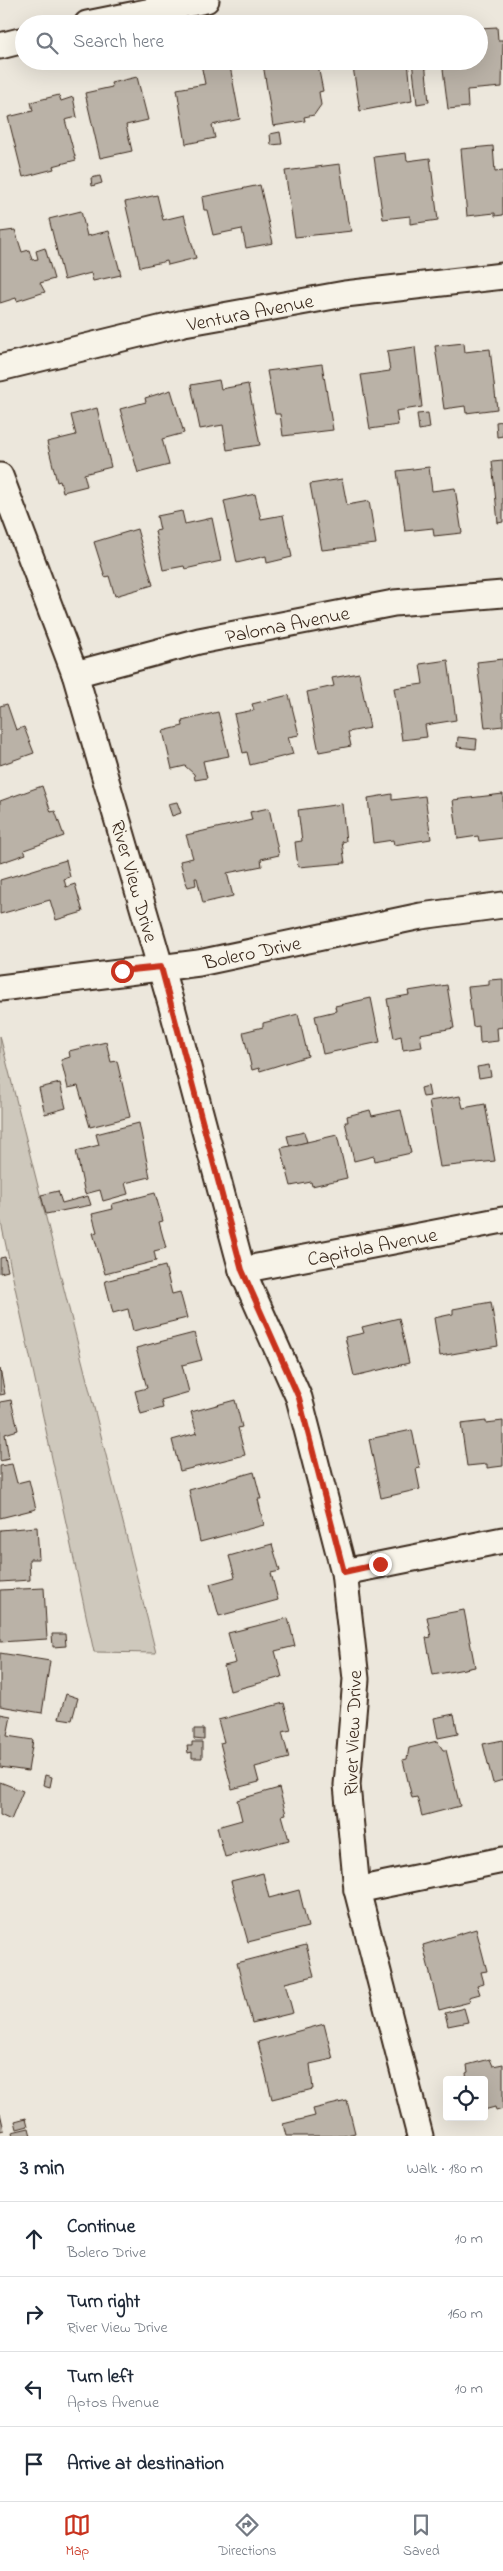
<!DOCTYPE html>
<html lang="en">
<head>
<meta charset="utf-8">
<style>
  :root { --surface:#fff; --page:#f2f2f3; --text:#1f2937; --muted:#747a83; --line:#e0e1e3; --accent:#c8321e }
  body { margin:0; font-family:"Indie Flower",sans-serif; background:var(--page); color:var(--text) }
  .controls { position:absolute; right:15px; bottom:15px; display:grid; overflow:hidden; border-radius:5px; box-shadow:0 5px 20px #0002 }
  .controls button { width:45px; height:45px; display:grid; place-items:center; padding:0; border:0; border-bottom:1px solid var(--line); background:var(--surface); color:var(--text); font:25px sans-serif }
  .stop { position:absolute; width:15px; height:15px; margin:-11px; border:4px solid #c8321e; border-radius:50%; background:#fff }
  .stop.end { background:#c8321e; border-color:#fff; box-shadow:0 1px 5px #0008 }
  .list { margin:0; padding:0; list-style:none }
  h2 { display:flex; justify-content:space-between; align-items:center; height:65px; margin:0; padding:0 20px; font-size:21px }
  h2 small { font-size:16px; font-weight:400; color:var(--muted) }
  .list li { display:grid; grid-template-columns:32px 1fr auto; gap:15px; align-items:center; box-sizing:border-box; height:75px; padding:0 20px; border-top:1px solid var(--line) }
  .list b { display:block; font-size:19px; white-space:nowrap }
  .list p { margin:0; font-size:16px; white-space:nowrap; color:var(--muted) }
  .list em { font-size:16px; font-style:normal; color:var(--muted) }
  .icon { flex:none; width:28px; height:28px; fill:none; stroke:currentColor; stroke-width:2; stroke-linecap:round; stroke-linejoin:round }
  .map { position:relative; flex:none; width:503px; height:2136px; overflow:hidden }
  .search { position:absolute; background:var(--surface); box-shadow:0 5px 20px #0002; left:15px; right:15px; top:15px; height:55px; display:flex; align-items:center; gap:12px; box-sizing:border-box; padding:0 18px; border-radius:28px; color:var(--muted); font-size:19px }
  .sheet { height:365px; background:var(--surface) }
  nav { display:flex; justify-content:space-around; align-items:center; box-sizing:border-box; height:70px; border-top:1px solid var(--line); background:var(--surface); font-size:14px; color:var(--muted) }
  nav a { display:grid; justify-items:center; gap:2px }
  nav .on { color:var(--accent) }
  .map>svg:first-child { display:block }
</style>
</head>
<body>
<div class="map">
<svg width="503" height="2136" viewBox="0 0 503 2136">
  <rect width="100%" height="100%" fill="#ece7dc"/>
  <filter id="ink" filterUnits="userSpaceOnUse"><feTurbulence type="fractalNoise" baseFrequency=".02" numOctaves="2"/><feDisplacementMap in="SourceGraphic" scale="10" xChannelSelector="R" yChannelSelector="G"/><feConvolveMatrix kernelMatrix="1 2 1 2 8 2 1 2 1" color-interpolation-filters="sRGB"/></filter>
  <g filter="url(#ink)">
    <path fill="#cec8bc" stroke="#84796d" d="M0,1036L156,1653L94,1652L0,1218Z"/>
    <g fill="#bab2a7" stroke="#3b2a1e">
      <path d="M497,27L498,40H503L502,87L467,90L468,107L448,109L442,61H479V28Z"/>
      <path d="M216,61H229L240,119L212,125L215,138L186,144L177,89L205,84L201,64Z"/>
      <path d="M279,61H317L323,91L319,92L321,105L314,115L304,117L305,121L273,126L263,64Z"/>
      <path d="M352,61H408L412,101L360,111Z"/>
      <path d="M412,61H425L429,102L417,104Z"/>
      <path d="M137,77L148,120L126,125L132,151L100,158L85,93L112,87L111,83Z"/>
      <path d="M59,95L61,101L73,97L77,117L65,120L76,160L53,166L54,169L23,177L8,117L33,111L31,102Z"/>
      <path d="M280,132L282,144L271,145L270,134Z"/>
      <path d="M493,146L495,172L503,171V215L495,216V213L467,216L461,149Z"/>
      <path d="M406,153L407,161L430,158L438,220L410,224V216L383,219L374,157Z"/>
      <path d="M340,164L348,222L352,231L295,237L285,171Z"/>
      <path d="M100,176L102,183L92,186L91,178Z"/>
      <path d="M260,185L273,243L246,248L242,229L213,235L207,210H204L202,197Z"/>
      <path d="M157,195L163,220L184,215L196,258L168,265L167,261L140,267L125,202Z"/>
      <path d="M81,211L87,236L109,231L121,275L93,281L91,273L64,280L49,219Z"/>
      <path d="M15,230L22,252L29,250L32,260L38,259L36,251L45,248L54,279L40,283L45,292L17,301L16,298L0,303V232Z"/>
      <path d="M464,343L465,352L490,349L497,409L466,413L465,406L444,409L435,346Z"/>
      <path d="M415,347L422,407L396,411L398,425L370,429L361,375L390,371L387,351Z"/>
      <path d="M322,364L333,430L283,436L280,414H275L267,371Z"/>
      <path d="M219,380L221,389L248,384L260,445L227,450L223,425L200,429L191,385Z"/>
      <path d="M171,390L184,433L162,439L169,465L138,473L120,409L146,402L145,398Z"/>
      <path d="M97,408L111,467L84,474L87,486L63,492L60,481L57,482L47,442L76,435L71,415Z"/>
      <path d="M428,413L430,428L419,430L417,414Z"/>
      <path d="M503,421V436L497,437L496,422Z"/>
      <path d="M503,460V522L498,523L492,461Z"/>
      <path d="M429,467L432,491L455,488L462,533L434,536L433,528L405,531L397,471Z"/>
      <path d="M342,479L347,505L369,501L376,544L322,550L310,484Z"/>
      <path d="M255,494L261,519L283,515L292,557L267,563L266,556L237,563L224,501Z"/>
      <path d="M182,511L185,524L212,518L221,561L185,569L184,566L163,570L155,531L160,530L157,516Z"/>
      <path d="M137,529L153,585L115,596L109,576L105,577L94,542Z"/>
      <path d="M503,659V726L485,728L477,662Z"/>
      <path d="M448,660L456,720L425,725L427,737L402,740L394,688L423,684L420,664Z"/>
      <path d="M359,673L370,728L348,732L351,746L319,752L307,692L334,686L332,678Z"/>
      <path d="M289,695L299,735L288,737L293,754L250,765L247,752L243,753L234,714L254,710L252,704Z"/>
      <path d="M7,704L16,730L24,727L34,753L0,765V706Z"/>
      <path d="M218,712L229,756L203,761L207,778L195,780L194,774L185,766L172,769L163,731L183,726L182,721Z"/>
      <path d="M458,737L477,739L476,749L457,747Z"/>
      <path d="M42,786L51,812L55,811L64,836L24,850L26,854L0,863V801Z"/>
      <path d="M392,794V800L425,796L431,839L394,845L393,840L373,843L368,798Z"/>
      <path d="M503,794V838L479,841L478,836L458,839L453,800Z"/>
      <path d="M177,802L181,813L172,816L168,804Z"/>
      <path d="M342,804L346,841L342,842L345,863L298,867L295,842L302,841L298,810Z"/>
      <path d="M269,808L279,855L261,859L262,866L227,873L233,896L203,903L197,878H195L196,885L188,887L185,880L180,861L193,858L186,835L252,820L250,812Z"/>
      <path d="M66,860L70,877L64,879L66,887L75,884L83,912L56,920L50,900L0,914V880Z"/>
      <path d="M503,979V1027L497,1028L498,1041L480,1043L479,1026L473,1027L468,987L489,985V980Z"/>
      <path d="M447,985L454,1028L420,1034L422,1047L403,1050L401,1036L394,1038L387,999L409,995L408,991Z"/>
      <path d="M371,998L380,1042L323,1054L315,1016L336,1011L335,1006Z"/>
      <path d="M298,1014L308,1056L260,1071L259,1068L252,1070L243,1032L263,1027V1023Z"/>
      <path d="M106,1042L111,1062L117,1061L130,1117L90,1127L78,1086L68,1088L61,1060L70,1057L69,1051Z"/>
      <path d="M489,1065L491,1076L479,1078L477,1067Z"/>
      <path d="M60,1083L66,1108L45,1114L39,1088Z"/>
      <path d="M428,1086L430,1096L423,1097L421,1088Z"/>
      <path d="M460,1096L463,1108L485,1104L495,1161L440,1167L429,1101Z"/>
      <path d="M370,1110L372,1116L401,1110L411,1153L375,1161L374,1156L354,1161L345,1122H348L347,1116Z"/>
      <path d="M139,1123L150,1177L125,1183L128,1194L103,1201L100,1190L85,1194L76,1151L99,1145L96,1134Z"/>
      <path d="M304,1132L307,1142L290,1147L287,1136Z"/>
      <path d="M337,1135L347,1178L312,1186L311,1182L291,1186L281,1148Z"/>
      <path d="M58,1191L62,1203L88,1196L91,1205L46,1214L41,1195Z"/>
      <path d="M155,1193L163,1221L159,1222L166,1248L154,1251L156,1261L105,1274L93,1233L97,1232L92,1214L113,1209L112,1204Z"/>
      <path d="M5,1257L8,1271L0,1273V1258Z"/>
      <path d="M165,1266L172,1294L180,1292L187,1318L133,1331L128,1309L113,1313L105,1281Z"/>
      <path d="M491,1302L498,1346L440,1356L434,1318L453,1314V1309Z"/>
      <path d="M399,1318L409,1363L354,1376L345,1337L364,1333L362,1327Z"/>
      <path d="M194,1333L202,1360L182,1365L189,1392L161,1400L163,1408L141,1414L135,1391L147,1388L136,1348Z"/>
      <path d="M0,1369L5,1394L0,1395Z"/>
      <path d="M11,1400L18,1430L5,1434L9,1459L0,1461V1402Z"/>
      <path d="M235,1400L242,1427L238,1428L245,1455L180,1471L172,1440L197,1433L191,1412Z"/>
      <path d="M486,1421V1423L503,1421V1466L487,1468V1464L467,1466L461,1424Z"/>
      <path d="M412,1430L420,1468L416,1469L420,1489L381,1498L369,1439Z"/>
      <path d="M12,1464L17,1483L29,1480L36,1509L0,1518V1466Z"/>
      <path d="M254,1472L261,1499H258L264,1525L200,1542L189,1490Z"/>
      <path d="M37,1527L39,1559H29L30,1580L0,1582V1530Z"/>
      <path d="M272,1544L280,1571L271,1573L278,1600L219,1616L210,1584L235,1577L229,1556Z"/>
      <path d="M44,1588L47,1639L0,1642V1590Z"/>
      <path d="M464,1610L475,1667L433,1675L426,1638L431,1637L427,1617Z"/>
      <path d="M288,1618L295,1646L275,1651L282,1677L230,1691L224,1666L236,1663L228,1633Z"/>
      <path d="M52,1634H65L66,1646L53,1647Z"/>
      <path d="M0,1653L50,1661L42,1713L0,1706Z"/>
      <path d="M66,1694L78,1698L72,1720L59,1718Z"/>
      <path d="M284,1703L291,1730L282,1732L289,1758L255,1767L259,1782L232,1789L220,1743L224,1742L218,1720Z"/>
      <path d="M0,1714L11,1716L7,1736L33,1740L28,1771L0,1767Z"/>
      <path d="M454,1714L458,1734L438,1738L434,1718Z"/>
      <path d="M194,1729H204V1740L194,1739Z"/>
      <path d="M503,1740V1780L493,1783L483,1744Z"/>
      <path d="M437,1741L443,1750H446L460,1806L422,1816L417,1797L412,1798L403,1760L407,1759L409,1748Z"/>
      <path d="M192,1742H202V1758H192V1752L188,1753L187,1746H192Z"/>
      <path d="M45,1775L52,1777L50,1787L43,1785Z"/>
      <path d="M0,1782L23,1791L11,1820L0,1815Z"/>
      <path d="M279,1788L286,1814L282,1815L289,1840L225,1857L217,1827L242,1820L237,1800Z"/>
      <path d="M263,1873L269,1898L299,1890L308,1927L248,1942L231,1881Z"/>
      <path d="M476,1929L487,1971L481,1972L484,1983L477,1985L480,1994L469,1997L470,2002L439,2010L423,1945Z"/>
      <path d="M306,1945L314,1976L285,1983L293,2013L252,2023L237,1963Z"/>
      <path d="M464,2008L468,2022L448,2026L445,2013Z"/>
      <path d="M324,2024L333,2059L310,2064L313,2089L272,2099L258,2042Z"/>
      <path d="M490,2059L493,2066L503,2064V2109L496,2111L495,2107L484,2110V2080H467L466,2073L468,2072L467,2065Z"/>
      <path d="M347,2101L355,2133L343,2136H286L283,2124L315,2116L313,2109Z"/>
      <path d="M0,2113L4,2130L0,2131Z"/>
      <path d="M26,2118L28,2126L17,2129L15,2121Z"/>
      <path d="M29,2128L31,2136H13L12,2132Z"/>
    </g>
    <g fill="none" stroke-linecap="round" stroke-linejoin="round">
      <defs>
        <g id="minor">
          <path d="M87,24L206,0"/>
          <path d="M0,46L24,40"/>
          <path d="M0,368L184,323L345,294L503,276"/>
          <path d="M0,476L75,674L172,1007L242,1270L299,1398L344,1572L356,1679L347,1785L357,1890L420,2136"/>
          <path d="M75,674L199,641L394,603L503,594"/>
          <path d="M0,988L199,963L421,916L503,905"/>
          <path d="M242,1270L503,1220"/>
          <path d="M344,1572L503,1540"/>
          <path d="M357,1890L503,1860"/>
        </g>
      </defs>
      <use href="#minor" stroke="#3b2a1e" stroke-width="29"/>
      <use href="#minor" stroke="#f7f3e8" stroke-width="25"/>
    </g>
  </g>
  <g fill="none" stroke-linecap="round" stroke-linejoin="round" filter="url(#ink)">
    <path stroke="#c8321e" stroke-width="6" d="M122,971L161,967L242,1270L299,1398L344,1572L380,1564"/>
  </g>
  <g text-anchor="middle" stroke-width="4" stroke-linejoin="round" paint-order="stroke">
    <g font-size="20" fill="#3b2a1e" stroke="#f7f3e8">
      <text transform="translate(250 312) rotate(-11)" y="7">Ventura Avenue</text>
      <text transform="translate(287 624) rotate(-11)" y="7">Paloma Avenue</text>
      <text transform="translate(135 881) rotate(74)" y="7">River View Drive</text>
      <text transform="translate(252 952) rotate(-12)" y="7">Bolero Drive</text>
      <text transform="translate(372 1246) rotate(-11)" y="7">Capitola Avenue</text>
      <text transform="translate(352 1733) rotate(-88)" y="7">River View Drive</text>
    </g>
  </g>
</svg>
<div class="controls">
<button><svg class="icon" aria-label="locate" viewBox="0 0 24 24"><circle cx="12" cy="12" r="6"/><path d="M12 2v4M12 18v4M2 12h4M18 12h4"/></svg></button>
</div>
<div class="stop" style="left:122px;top:971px"></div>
<div class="stop end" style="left:380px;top:1564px"></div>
<div class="search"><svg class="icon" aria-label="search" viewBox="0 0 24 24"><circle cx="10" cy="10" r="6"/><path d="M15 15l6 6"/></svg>Search here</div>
</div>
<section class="sheet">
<h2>3 min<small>Walk · 180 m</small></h2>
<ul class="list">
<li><svg class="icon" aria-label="ahead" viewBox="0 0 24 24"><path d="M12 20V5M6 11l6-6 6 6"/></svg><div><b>Continue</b><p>Bolero Drive</p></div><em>10 m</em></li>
<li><svg class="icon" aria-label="right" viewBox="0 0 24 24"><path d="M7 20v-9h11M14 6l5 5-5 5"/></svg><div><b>Turn right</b><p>River View Drive</p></div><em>160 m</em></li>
<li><svg class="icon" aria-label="left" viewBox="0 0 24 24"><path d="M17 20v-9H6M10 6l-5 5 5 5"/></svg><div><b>Turn left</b><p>Aptos Avenue</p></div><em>10 m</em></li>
<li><svg class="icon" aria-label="arrive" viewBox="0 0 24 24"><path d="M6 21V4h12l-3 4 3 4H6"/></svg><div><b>Arrive at destination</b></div></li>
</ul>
</section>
<nav>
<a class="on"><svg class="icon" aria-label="map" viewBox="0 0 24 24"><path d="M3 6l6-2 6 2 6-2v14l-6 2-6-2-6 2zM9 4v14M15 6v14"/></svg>Map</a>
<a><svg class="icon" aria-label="directions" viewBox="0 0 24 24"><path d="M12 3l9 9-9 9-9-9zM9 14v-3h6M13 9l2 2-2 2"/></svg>Directions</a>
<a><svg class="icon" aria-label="saved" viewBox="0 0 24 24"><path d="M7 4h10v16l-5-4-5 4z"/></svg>Saved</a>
</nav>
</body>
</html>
